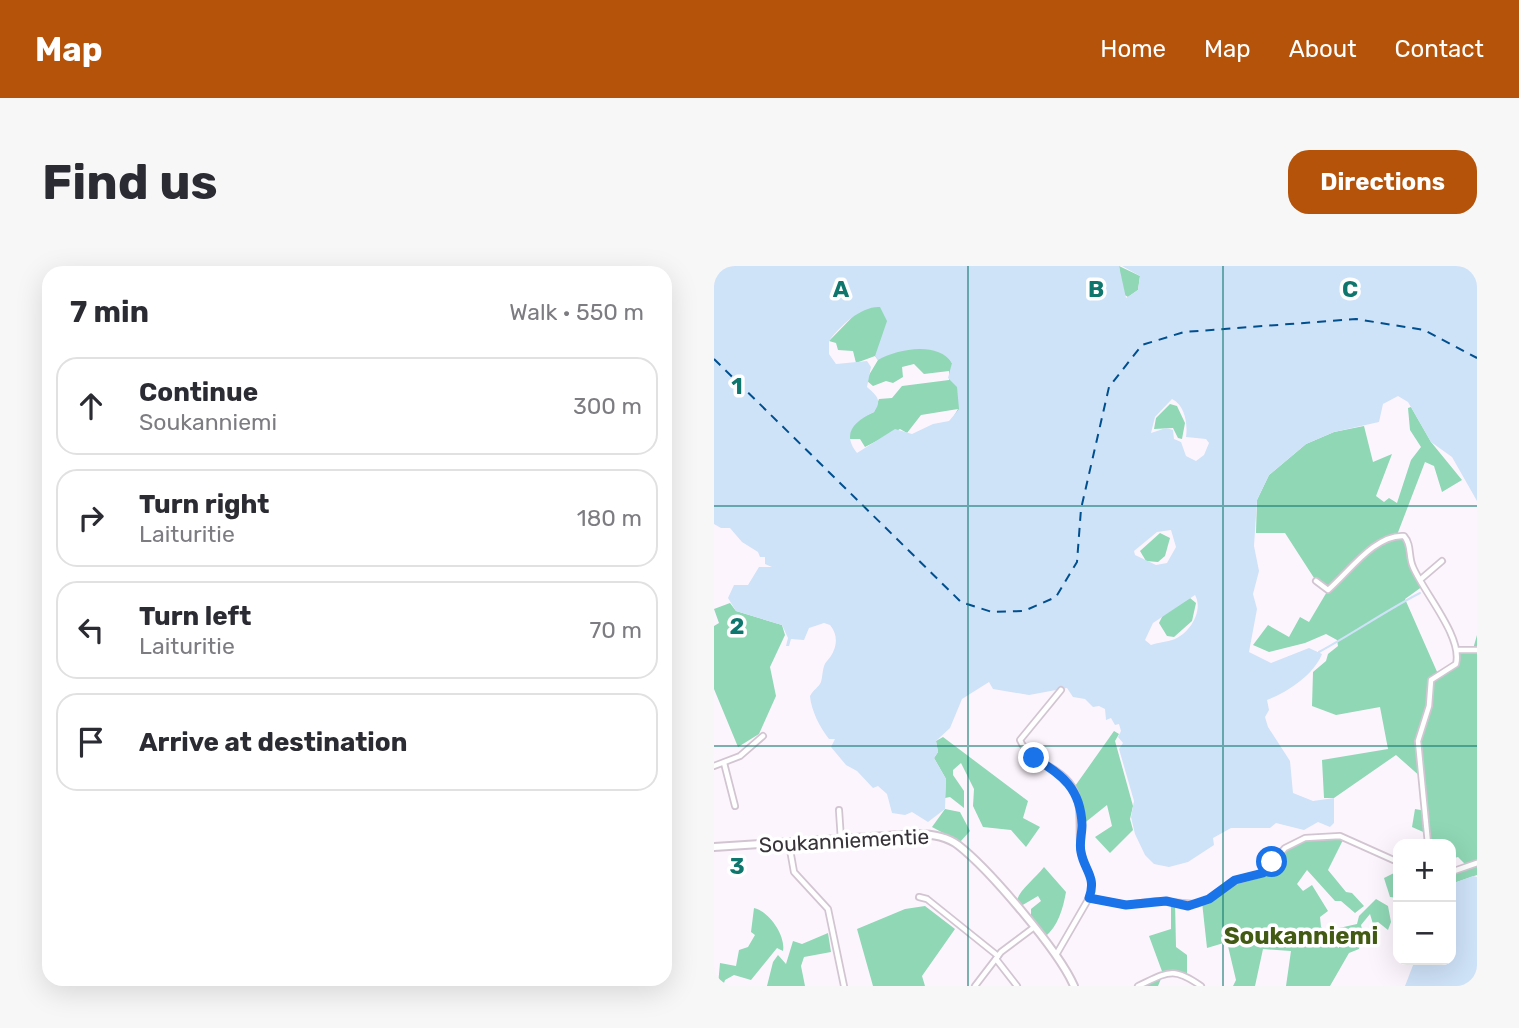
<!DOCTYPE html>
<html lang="en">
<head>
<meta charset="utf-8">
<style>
  :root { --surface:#fff; --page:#f7f7f7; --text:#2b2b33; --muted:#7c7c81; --line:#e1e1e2; --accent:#b45309 }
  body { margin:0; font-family:Rubik,sans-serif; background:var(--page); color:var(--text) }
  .controls { position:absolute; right:21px; bottom:21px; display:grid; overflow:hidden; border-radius:14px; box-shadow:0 7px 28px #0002 }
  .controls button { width:63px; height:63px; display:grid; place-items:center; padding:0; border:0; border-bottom:2px solid var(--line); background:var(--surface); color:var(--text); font:35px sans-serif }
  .stop { position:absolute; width:21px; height:21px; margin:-16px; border:5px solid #1a73e8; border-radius:50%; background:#fff }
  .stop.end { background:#1a73e8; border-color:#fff; box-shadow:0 2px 7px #0008 }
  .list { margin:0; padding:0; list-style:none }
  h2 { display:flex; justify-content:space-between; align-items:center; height:91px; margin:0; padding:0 28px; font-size:30px }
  h2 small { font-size:23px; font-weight:400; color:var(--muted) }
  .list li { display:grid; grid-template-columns:46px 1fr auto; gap:21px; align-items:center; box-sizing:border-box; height:98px; margin:0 14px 14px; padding:0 14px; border:2px solid var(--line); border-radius:21px }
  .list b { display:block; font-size:26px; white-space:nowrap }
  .list p { margin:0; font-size:23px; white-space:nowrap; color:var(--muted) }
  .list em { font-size:23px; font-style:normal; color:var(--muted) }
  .icon { flex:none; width:38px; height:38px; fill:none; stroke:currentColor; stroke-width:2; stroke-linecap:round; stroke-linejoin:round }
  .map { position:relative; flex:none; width:763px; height:720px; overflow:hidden; border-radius:21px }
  header { display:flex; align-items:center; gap:42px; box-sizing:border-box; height:98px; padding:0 35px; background:var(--accent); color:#fff }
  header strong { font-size:33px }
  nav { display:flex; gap:38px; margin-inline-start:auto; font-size:24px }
  .intro { display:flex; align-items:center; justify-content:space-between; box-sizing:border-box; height:168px; padding:0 42px }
  h1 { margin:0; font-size:49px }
  .button { padding:18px 32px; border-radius:21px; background:var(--accent); color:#fff; font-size:24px; font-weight:700 }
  main { display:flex; gap:42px; padding:0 42px }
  aside { flex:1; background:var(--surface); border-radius:21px; box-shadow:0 7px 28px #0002 }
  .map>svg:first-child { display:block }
</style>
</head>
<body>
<header>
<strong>Map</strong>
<nav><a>Home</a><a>Map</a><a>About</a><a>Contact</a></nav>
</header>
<div class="intro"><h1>Find us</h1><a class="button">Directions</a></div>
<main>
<aside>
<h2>7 min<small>Walk · 550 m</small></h2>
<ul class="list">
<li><svg class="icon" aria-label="ahead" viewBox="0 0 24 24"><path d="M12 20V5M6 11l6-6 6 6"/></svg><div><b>Continue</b><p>Soukanniemi</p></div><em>300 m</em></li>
<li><svg class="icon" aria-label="right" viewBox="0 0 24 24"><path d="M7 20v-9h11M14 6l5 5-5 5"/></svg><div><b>Turn right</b><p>Laituritie</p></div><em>180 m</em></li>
<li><svg class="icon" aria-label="left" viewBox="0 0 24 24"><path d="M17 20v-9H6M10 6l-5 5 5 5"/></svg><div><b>Turn left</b><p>Laituritie</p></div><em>70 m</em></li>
<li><svg class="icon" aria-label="arrive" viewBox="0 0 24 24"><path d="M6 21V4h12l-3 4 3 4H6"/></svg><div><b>Arrive at destination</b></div></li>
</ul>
</aside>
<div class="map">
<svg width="763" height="720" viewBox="0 0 763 720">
  <rect width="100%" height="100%" fill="#fdf5fd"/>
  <g fill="#8fd7b5">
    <path d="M405,0L426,10L424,24L414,31L409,28Z"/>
    <path d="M157,32L225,75L259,133L238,153L244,143L207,149L193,167L186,163L151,181L146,173H135C135,155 145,153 160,146L165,133L178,132L188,120L235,114V105L210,108L200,98L188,101L189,111L179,117L172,115L159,120L152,114L164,94L161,90L142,97L139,85L124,84L122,77L115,75Z"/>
    <path d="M456,138L463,140L471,157L468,173L464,172L459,162L440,163L442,152Z"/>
    <path d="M697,141L717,176L748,214L728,226L720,200L711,196L683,269L695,276L696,291L709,320L691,333L724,408L738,403L744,384L759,383L763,369V609L737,618V606L751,598L744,591L737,593V578H714L716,569L698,561L701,543L712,545L708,512L682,489L620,532H610L608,494L674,483L666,441L622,449L598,440L599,406L612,395L614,388L624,380L623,374L612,368L591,377L555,386L539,379L554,359L575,371L586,351L595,356L614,324L602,315L571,267H542L543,234L555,209L592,178L620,166L650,160L659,196L678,188L662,230L670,236L675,232L683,237L697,194L707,181L696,164L694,142Z"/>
    <path d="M446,267L456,272L451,290L444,296L432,295L426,285Z"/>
    <path d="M476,332L482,337L478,355L460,371L453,370L445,357L449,349Z"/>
    <path d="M16,337L22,345L68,359L71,369L56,401L62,430L45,468L24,481L0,423V360L5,357L0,343Z"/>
    <path d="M400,465L405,468L401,475L419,540L416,553L419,564L396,587L381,571L398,560L393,539L368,559L359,523Z"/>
    <path d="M229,471L314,535L309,552L326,561L312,581L297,564L269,561L259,540L260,523L247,497L239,504V509L250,525V542L236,531L231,532L232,513L220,492L224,486L222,475Z"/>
    <path d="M231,543L246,546L256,565L246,576L218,561Z"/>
    <path d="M615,570L630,572L614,604L632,626L638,627L650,640L641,647L627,635H621L593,604L583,618L589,625L598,619L614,645L606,651L607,661L614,666L612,675L625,682V662L643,658L645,650L662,633L674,640L677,656L674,664L664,656L659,658L656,648L647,659L649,668L645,683L635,687L616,720H572L577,685L549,683L541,720H519L522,714L513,676L493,682L488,636L515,618L549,607L571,582L582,575Z"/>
    <path d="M330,601L352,626C349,643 344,660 331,671L317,653V643L327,635L324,630L307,640L303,634C307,622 322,612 330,601Z"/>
    <path d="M684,605V632L676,631L670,612Z"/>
    <path d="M457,635L461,636L462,681L473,689V710L459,705L449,708L444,720H424L449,708L435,670L457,663Z"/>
    <path d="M211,640L241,663L208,710L211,720H159L143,663L191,643Z"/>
    <path d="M40,642C55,645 72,670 69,685L63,682L37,714L20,709L11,714L9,720H0L4,719L6,697L22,700L25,684L34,681L41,669L37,666Z"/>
    <path d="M114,667L117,686L90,691L87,700L91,720H53L59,696L64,689L72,698L79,675L88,678Z"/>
  </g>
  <g fill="#cee2f8" fill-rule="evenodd">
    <path d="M5,0H405L412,32L424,24L426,10L408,0H751L763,8V235L738,191L717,176L694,136L684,130L669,138L665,156L620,166L592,178L555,209L543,234L540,280L545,305L539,328L543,343L535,386L557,397L595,382L608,388C600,409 572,427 553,434L555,444L551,451L554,461L576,495L579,527L599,535L620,532V557L616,561L604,556L590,564L562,557L556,562H517L499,572L500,579L474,596L455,601L440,598L431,589L421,568L417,551L420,535L405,483L409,477L404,471L407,465L405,458L401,459L397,452L392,454L391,443L385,440L379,441L371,433L359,431L353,422L315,429L279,423L275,416L248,433L236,462L222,475L224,486L220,492L232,513L231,543L214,556L198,546L191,549L178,547L173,528L164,520L159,522L143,505L132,499L117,481L121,473H115C106,462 97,444 96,430C99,424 105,421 107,416C109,410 108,400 113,395C122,385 126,371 116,359L110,357L95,362L90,374L77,373L75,380H72L74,372L68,359L22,345L14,332L20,319H34L45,301H58L51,298V291H46L44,286L28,276L16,262H7L0,258V10ZM166,41L173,55L161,90L164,94C183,83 224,75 238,97L234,112L243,121L245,143L235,155L219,158L198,168L181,163L143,187C127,167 141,155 160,146C169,134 162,129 153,121L157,101L153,95L122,98L115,88V75C126,60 147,40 166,41ZM458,133C471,139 474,159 472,171L492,173L495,177L490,189L482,195L472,190L467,176L460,173L459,164L452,162L437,167L441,151ZM457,264L462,281L453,297L442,299L421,289L420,285L443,266ZM481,329C490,345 475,369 458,374C451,376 446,376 437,379L431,374L439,357Z"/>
    <path d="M759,610L763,611V720H691L701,694H737V618Z"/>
  </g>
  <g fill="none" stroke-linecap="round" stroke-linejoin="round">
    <path stroke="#cee2f8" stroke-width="2" d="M605,386C640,367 671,345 706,327"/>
    <path stroke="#004f8e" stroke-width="2" stroke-dasharray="9 7" stroke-linecap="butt" d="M0,93L247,336L278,346L310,345L342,331L363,296L367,243L395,121L428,79L470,66L642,53L710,64L763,92"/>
    <defs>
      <g id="street">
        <path d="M707,313L728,295"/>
        <path d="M602,315L614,324C635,306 661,268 690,270C698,279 694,290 699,301C710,327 749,371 742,398L717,414L715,440L704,475L714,578"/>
        <path d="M744,384H763"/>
        <path d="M347,424L306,474C315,496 341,498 355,516C371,536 363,563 367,585C370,604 383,611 375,632"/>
        <path d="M10,497L21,540"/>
        <path d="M0,500L26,490L49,470"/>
        <path d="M125,544L127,574"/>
        <path d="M75,578L80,606L114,643L130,720"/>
        <path d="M737,606L763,597"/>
        <path d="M205,631L213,633L284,690"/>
        <path d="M342,689L375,632L412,639L442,635L482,638L495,633L521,615L549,607L571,582L591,572L626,570L684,596"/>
        <path d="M282,693L303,720"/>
        <path d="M261,720L287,686L319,662"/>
        <path d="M424,720C454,706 459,700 487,720"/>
      </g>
      <path id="secondary" d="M0,581L203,568C218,568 232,570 244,579C275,603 345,685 360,720"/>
    </defs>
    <use href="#street" stroke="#d1c5d2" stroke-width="8"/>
    <use href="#secondary" stroke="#d1c5d2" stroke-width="10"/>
    <use href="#street" stroke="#fff" stroke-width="4.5"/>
    <use href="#secondary" stroke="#fff" stroke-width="6"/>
  </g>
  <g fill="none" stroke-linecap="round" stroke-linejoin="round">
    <path stroke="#1a73e8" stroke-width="9" d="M320,492C348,508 367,523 368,559C368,568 365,577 367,586C370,604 383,611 375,632L412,639L452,635L474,640L495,633L521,614L549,607L558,596"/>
  </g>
  <path fill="none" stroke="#0f766e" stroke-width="2" stroke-opacity="0.55" d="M254,0V720M509,0V720M0,240H763M0,480H763"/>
  <g text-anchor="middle" stroke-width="7" stroke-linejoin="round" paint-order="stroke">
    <g font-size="21" fill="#373338" stroke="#fff">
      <text transform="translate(130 575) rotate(-3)" y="7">Soukanniementie</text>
    </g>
    <g font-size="24" font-weight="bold" fill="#425a13" stroke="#fff">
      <text x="587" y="678">Soukanniemi</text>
    </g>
  </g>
  <g font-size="23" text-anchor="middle" font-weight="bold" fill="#0f766e" stroke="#fff" stroke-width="7" stroke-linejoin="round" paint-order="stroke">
    <text x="127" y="31">A</text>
    <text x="382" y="31">B</text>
    <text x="636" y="31">C</text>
    <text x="23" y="128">1</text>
    <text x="23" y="368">2</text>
    <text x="23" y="608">3</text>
  </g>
</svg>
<div class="controls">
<button>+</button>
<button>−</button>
</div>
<div class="stop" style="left:558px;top:596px"></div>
<div class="stop end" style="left:320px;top:492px"></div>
</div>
</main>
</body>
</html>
